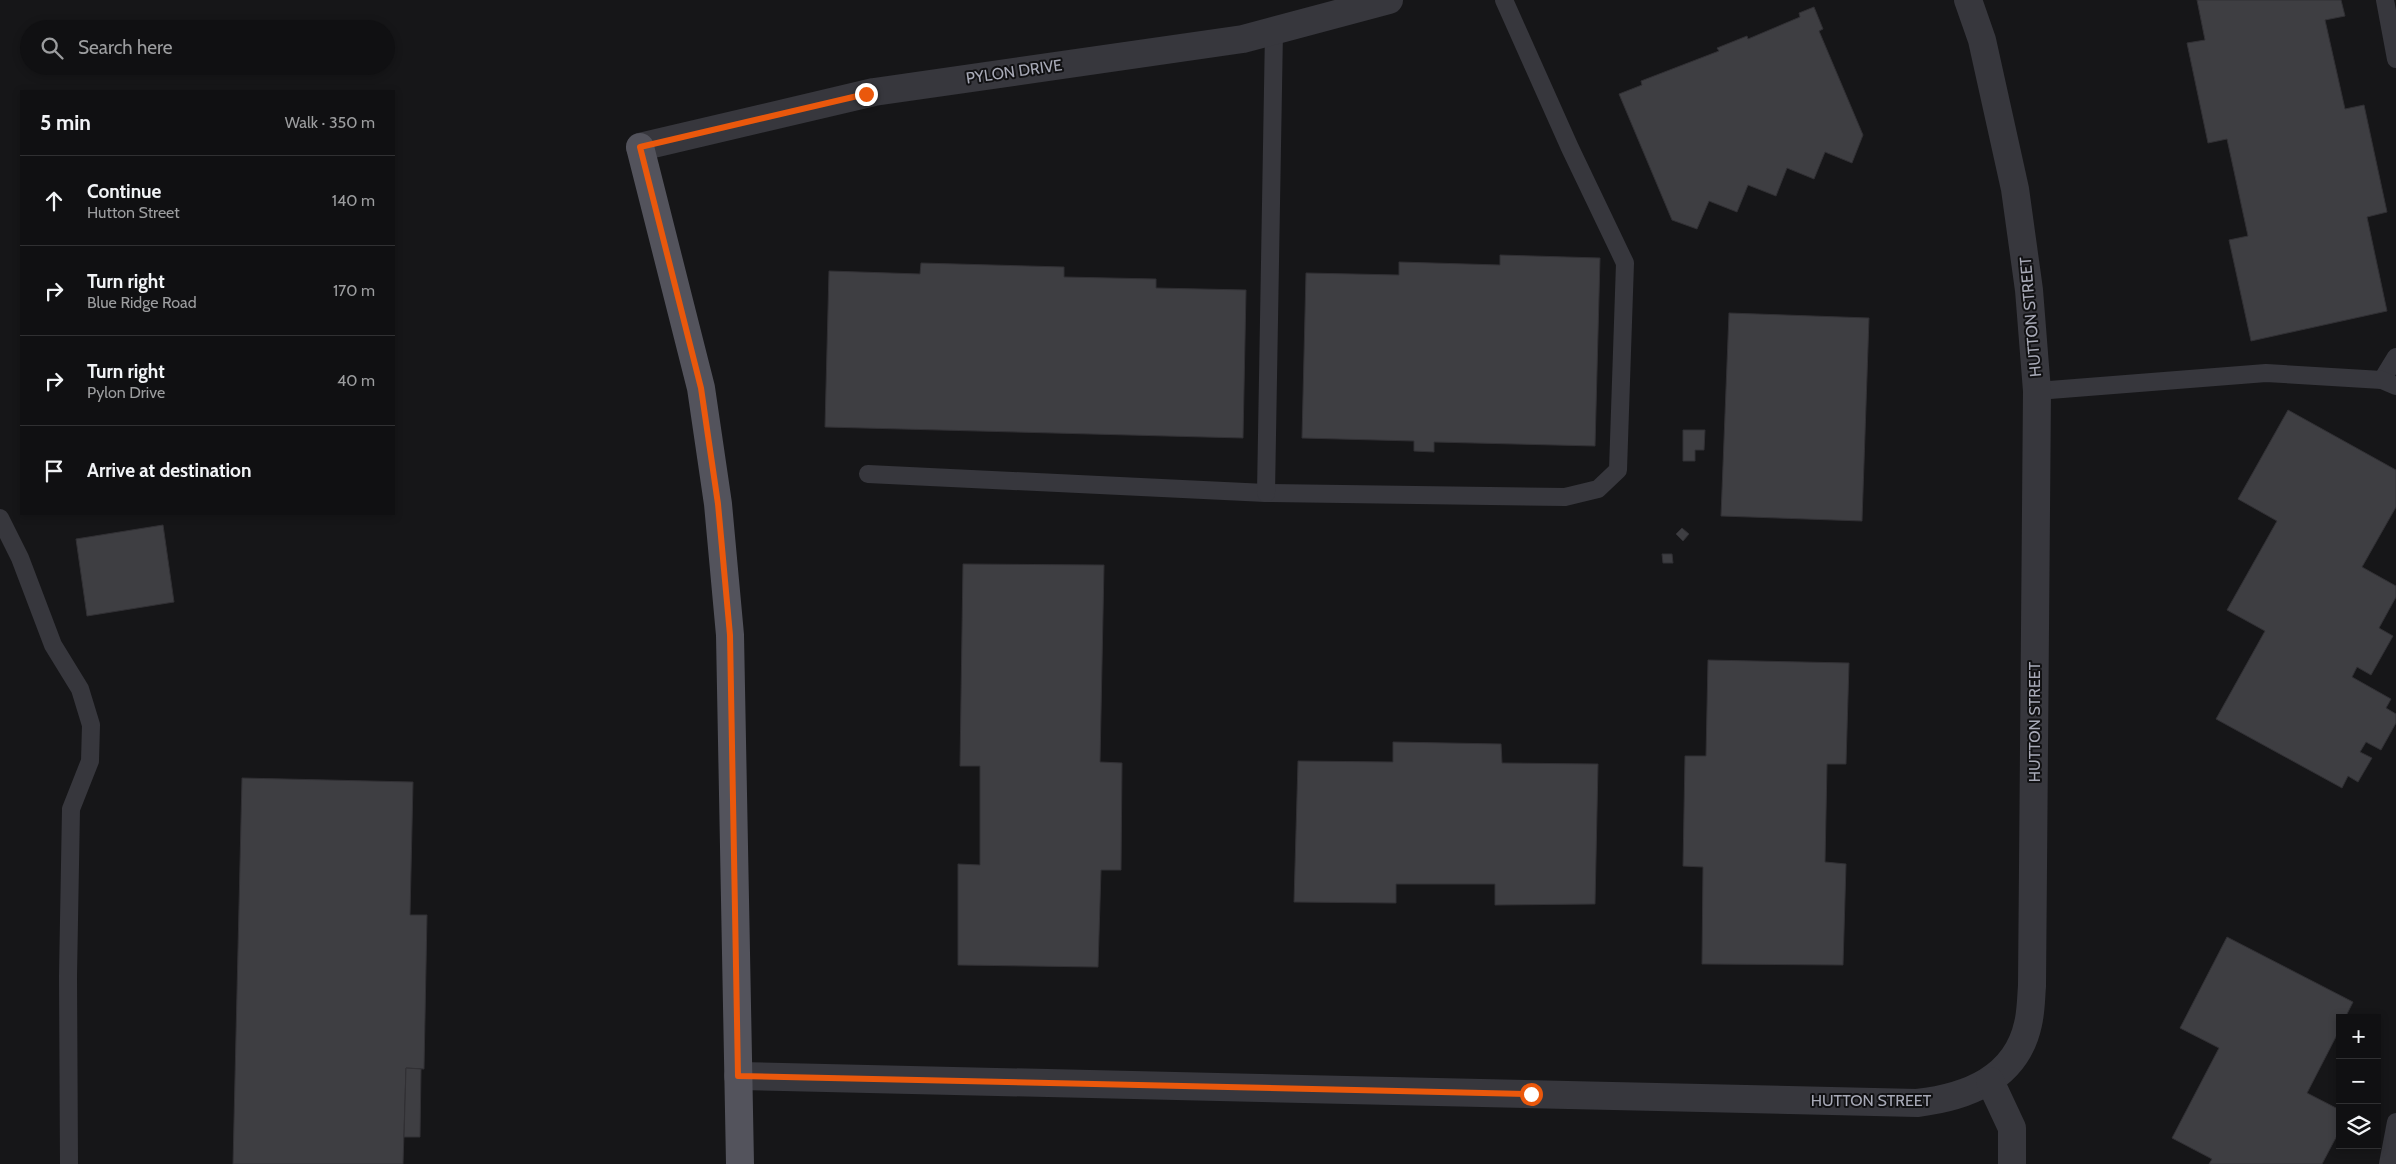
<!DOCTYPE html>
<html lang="en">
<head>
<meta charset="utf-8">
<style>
  :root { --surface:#101012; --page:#19191b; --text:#f1f3f6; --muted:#9c9d9f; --line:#303032 }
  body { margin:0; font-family:Cabin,sans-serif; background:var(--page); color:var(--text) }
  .controls { position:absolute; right:15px; bottom:15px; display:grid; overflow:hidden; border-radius:0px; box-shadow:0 2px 8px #0003 }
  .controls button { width:45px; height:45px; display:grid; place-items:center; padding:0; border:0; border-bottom:1px solid var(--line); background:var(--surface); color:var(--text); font:25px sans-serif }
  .stop { position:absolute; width:15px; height:15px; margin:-11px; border:4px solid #ea580c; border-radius:50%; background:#fff }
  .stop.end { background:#ea580c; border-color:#fff; box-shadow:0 1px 5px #0008 }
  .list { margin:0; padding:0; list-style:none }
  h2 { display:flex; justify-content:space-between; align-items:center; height:65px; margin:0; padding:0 20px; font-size:21px }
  h2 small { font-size:16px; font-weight:400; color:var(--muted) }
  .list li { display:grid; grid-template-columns:32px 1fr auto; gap:15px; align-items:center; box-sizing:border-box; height:90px; padding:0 20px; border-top:1px solid var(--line) }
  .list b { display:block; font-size:19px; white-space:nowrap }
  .list p { margin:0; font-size:16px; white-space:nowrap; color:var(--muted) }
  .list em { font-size:16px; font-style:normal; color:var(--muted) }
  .icon { flex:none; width:28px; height:28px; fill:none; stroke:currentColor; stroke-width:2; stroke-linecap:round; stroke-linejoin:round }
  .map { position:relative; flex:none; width:2396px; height:1164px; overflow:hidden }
  .search { position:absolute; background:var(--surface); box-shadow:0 2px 8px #0003; left:20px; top:20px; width:375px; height:55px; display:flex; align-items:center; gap:12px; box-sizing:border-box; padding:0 18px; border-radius:28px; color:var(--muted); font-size:19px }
  .panel { position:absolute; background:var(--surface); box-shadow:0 2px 8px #0003; left:20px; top:90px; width:375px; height:425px; border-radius:0px }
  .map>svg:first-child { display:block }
</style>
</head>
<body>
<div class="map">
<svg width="2396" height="1164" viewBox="0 0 2396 1164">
  <rect width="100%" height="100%" fill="#161618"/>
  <g fill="#3e3e42" stroke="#313034">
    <path d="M2197,0H2341L2345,16L2325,20L2345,109L2364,105L2387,212L2367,217L2387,311L2251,341L2229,240L2248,236L2227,139L2208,143L2187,43L2205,40Z"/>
    <path d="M1814,7L1823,29L1819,31L1863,135L1852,163L1825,152L1814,179L1787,168L1776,196L1748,185L1737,212L1709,201L1697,229L1672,220L1619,94L1642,85L1641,81L1719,51L1717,48L1747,36L1748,39L1800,17L1799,13Z"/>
    <path d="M1500,255L1600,258L1595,446L1434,442V452L1414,451V441L1302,438L1306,273L1399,275V262L1500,265Z"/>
    <path d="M921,263L1064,267V277L1156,279V288L1246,290L1243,438L825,427L829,271L920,274Z"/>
    <path d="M1729,313L1869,318L1862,521L1721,516Z"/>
    <path d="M2288,410L2396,470V507L2362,567L2396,586V597L2379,628L2393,636L2371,675L2357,667L2352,677L2391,699L2386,708L2396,714V723L2381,750L2366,742L2360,752L2372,758L2358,782L2348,776L2342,788L2216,719L2265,631L2227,610L2277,521L2238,499Z"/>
    <path d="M1683,430H1705L1704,450H1695V461H1683Z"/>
    <path d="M163,525L174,602L87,616L76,539Z"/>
    <path d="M1682,528L1689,534L1683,541L1676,534Z"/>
    <path d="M1662,554H1672L1673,563H1663Z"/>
    <path d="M963,564L1104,565L1100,762L1122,763L1121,870H1101L1098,967L958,965V864L980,865V766H960Z"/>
    <path d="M1708,660L1849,663L1846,764H1827L1825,862L1846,864L1843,965L1702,964L1703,867L1683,866L1685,756H1706Z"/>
    <path d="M1393,742L1501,744L1502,763L1598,764L1595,904L1495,905V884H1396V903L1294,902L1298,761L1393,762Z"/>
    <path d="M242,778L413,782L410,915H427L424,1069L406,1068L403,1164H233Z"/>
    <path d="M2227,937L2353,1002L2345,1018H2340V1029L2307,1093L2340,1110V1130L2322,1164H2209L2212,1159L2172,1138L2219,1048L2180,1028Z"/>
    <path d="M406,1068L421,1069L420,1137H404Z"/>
  </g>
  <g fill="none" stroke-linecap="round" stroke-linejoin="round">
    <g stroke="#37373d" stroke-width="18">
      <path d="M2385,0L2396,59"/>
      <path d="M2382,380L2396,357"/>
      <path d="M2037,391L2266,373L2382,380L2396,386"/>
      <path d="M868,474L1266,493L1565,497L1598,489L1618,470L1625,263L1570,148L1504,0"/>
      <path d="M1266,493L1274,31"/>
      <path d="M0,518L20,558L53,645L80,689L91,725L90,761L71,809L68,976L69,1164"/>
      <path d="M2388,1164L2396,1122"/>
    </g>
    <g stroke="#37373d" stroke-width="28">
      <path d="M640,147L874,92L1243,39L1389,0"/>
      <path d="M738,1076L1917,1103C1967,1097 2016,1079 2028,1024C2031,1012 2031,998 2032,986L2037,391L2029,290L2015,189L1982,40L1968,0"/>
      <path d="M1990,1081L2012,1128V1164"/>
    </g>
    <path stroke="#53535c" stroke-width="28" d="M640,147L701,388L718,504L730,635L740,1164"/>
  </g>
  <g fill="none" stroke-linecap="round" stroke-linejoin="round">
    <path stroke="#ea580c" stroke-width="6" d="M866,94L640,147L701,388L718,504L730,635L738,1076L1531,1094"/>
  </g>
  <g text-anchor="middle" stroke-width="4" stroke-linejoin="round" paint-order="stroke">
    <g font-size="16" fill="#a8aab7" stroke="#111113">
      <text transform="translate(1014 71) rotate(-8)" y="6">PYLON DRIVE</text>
      <text transform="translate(2030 317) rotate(-95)" y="6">HUTTON STREET</text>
      <text transform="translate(2034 722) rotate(-90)" y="6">HUTTON STREET</text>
      <text x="1871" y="1106">HUTTON STREET</text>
    </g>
  </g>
</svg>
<div class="controls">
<button>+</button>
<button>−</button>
<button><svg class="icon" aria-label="layers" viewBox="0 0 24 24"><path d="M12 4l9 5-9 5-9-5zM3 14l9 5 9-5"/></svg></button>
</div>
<div class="stop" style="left:1531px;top:1094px"></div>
<div class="stop end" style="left:866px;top:94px"></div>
<div class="search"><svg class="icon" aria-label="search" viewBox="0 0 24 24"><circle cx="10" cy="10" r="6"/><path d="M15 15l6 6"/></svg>Search here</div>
<section class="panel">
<h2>5 min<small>Walk · 350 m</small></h2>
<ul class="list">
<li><svg class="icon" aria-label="ahead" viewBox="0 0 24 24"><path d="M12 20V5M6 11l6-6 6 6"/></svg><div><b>Continue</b><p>Hutton Street</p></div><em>140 m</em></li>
<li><svg class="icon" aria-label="right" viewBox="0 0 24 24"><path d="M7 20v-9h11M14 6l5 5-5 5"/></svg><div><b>Turn right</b><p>Blue Ridge Road</p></div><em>170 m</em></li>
<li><svg class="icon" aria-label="right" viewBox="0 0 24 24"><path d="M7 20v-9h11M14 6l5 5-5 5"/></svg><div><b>Turn right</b><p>Pylon Drive</p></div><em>40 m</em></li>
<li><svg class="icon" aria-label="arrive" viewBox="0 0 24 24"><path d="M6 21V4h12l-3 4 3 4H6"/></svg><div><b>Arrive at destination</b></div></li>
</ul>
</section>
</div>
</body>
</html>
